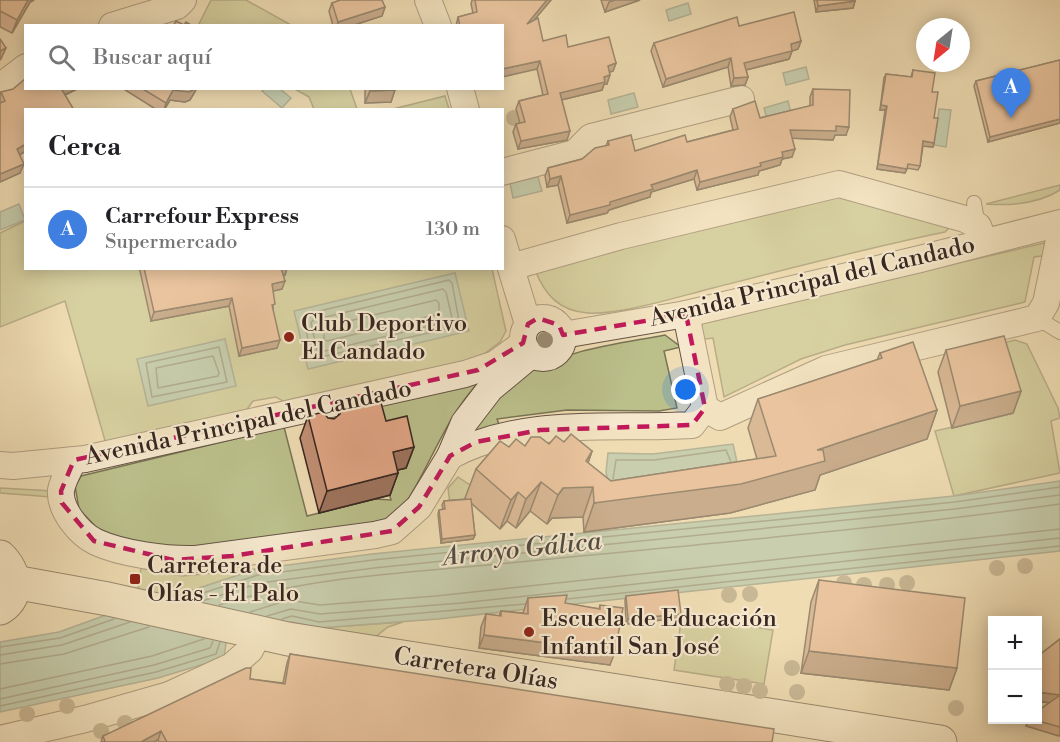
<!DOCTYPE html>
<html lang="es">
<head>
<meta charset="utf-8">
<style>
  :root { --surface:#fff; --page:#f6f6f6; --text:#202124; --muted:#757577; --line:#e0e0e0; --accent:#0b8043 }
  body { margin:0; font-family:"Libre Bodoni",serif; background:var(--page); color:var(--text) }
  .controls { position:absolute; right:18px; bottom:18px; display:grid; overflow:hidden; border-radius:0px; box-shadow:0 3px 15px #0003 }
  .controls button { width:54px; height:54px; display:grid; place-items:center; padding:0; border:0; border-bottom:2px solid var(--line); background:var(--surface); color:var(--text); font:30px sans-serif }
  .compass { position:absolute; left:916px; top:18px; width:54px; height:54px; border-radius:50%; background:var(--surface); box-shadow:0 3px 15px #0003; rotate:210deg }
  .you { position:absolute; left:686px; top:390px; width:21px; height:21px; margin:-15px; border:4px solid #fff; border-radius:50%; background:#1a73e8; box-shadow:0 0 0 9px #1a73e833 }
  .badge { display:grid; place-items:center; width:39px; height:39px; border-radius:50%; background:var(--accent); color:#fff; font-size:20px; font-weight:700 }
  .pin { position:absolute; translate:-50% -50px; filter:drop-shadow(0 2px 3px #0008) }
  .pin::after { content:''; position:absolute; top:32px; width:21px; height:18px; background:inherit; clip-path:polygon(0 0,100% 0,50% 100%) }
  .list { margin:0; padding:0; list-style:none }
  h2 { display:flex; justify-content:space-between; align-items:center; height:78px; margin:0; padding:0 24px; font-size:26px }
  h2 small { font-size:20px; font-weight:400; color:var(--muted) }
  .list li { display:grid; grid-template-columns:39px 1fr auto; gap:18px; align-items:center; box-sizing:border-box; height:84px; padding:0 24px; border-top:2px solid var(--line) }
  .list b { display:block; font-size:22px; white-space:nowrap }
  .list p { margin:0; font-size:20px; white-space:nowrap; color:var(--muted) }
  .list em { font-size:20px; font-style:normal; color:var(--muted) }
  .icon { flex:none; width:33px; height:33px; fill:none; stroke:currentColor; stroke-width:2; stroke-linecap:round; stroke-linejoin:round }
  .map { position:relative; flex:none; width:1060px; height:742px; overflow:hidden }
  .search { position:absolute; background:var(--surface); box-shadow:0 3px 15px #0003; left:24px; top:24px; width:480px; height:66px; display:flex; align-items:center; gap:15px; box-sizing:border-box; padding:0 21px; border-radius:0px; color:var(--muted); font-size:22px }
  .panel { position:absolute; background:var(--surface); box-shadow:0 3px 15px #0003; left:24px; top:108px; width:480px; height:162px; border-radius:0px }
  .map>svg:first-child { display:block }
</style>
</head>
<body>
<div class="map">
<svg width="1060" height="742" viewBox="0 0 1060 742">
  <rect width="100%" height="100%" fill="#efdcb3"/>
  <filter id="stains"><feTurbulence type="fractalNoise" baseFrequency=".00333" numOctaves="4"/><feColorMatrix values="0 0 0 0 .2 0 0 0 0 .09 0 0 0 0 .02 0 0 0 .5 -.17"/></filter>
  <radialGradient id="worn" r=".72"><stop offset=".6" stop-color="#630" stop-opacity="0"/><stop offset="1" stop-color="#630" stop-opacity=".3"/></radialGradient>
  <g fill="#bbc08b" stroke="#797456" stroke-width="1.5">
    <path d="M211,0H246L291,25L198,26Z"/>
    <path d="M295,89H350L357,109H314L309,97Z"/>
    <path d="M445,96L449,109H393Z"/>
    <path d="M1060,185V190C1038,204 1012,206 986,204Z"/>
    <path d="M840,196L946,220L949,228L945,232C867,248 791,268 713,288C680,296 621,315 588,313C559,311 545,295 535,270L538,265Z"/>
    <path d="M25,221L26,268L492,269L506,331L500,342L480,357L292,406L276,397L253,401L243,415L106,444L65,301L0,327V233Z"/>
    <path d="M1044,243L1048,245L1050,255L1034,257L1025,302L845,345L801,359L724,397L713,338L698,340L699,326L704,323Z"/>
    <path d="M665,335L681,347L664,351L677,408L659,411L567,410L497,419L502,431H474V420C490,405 507,385 526,374C567,349 618,344 665,335Z"/>
    <path d="M1015,340L1027,344L1058,408L1060,418L1051,421L1060,473L954,496L935,431L1013,413L978,349Z"/>
    <path d="M479,382C447,416 433,458 409,498L402,508L382,523L187,549L121,539L97,528L79,509L75,486L81,476L284,427L307,516L375,499L391,500L365,409Z"/>
    <path d="M458,477L470,485L471,499L452,520L448,488Z"/>
    <path d="M0,488L53,491L51,497L0,493Z"/>
    <path d="M141,568L182,576L257,569L172,597L138,589Z"/>
    <path d="M682,615L773,630L764,684L674,670Z"/>
    <path d="M403,622L388,627L374,638L319,628Z"/>
  </g>
  <g fill="#9abca9" stroke="#728073" stroke-width="1.5">
    <path d="M688,3L691,14L669,21L666,10Z"/>
    <path d="M806,67L809,79L786,85L783,73Z"/>
    <path d="M264,89H280L291,98L282,108L262,91Z"/>
    <path d="M634,93L638,107L611,114L608,100Z"/>
    <path d="M788,101L791,113L767,120L764,108Z"/>
    <path d="M939,109L951,110L946,147L934,145Z"/>
    <path d="M538,177L542,191L513,198L510,183Z"/>
    <path d="M19,204L25,220L0,230V212Z"/>
    <path d="M455,273L469,331L308,369L294,311Z"/>
    <path d="M225,339L236,386L148,406L137,359Z"/>
    <path d="M733,444L737,462L610,493L606,472L608,453L653,454Z"/>
    <path d="M1060,481V551L438,619L319,628L292,622L226,643L224,658L158,678L0,712V642L59,632L106,615L172,597L257,569L372,554L954,496Z"/>
  </g>
  <g fill="none" stroke-linecap="round" stroke-linejoin="round">
    <g stroke="#687265" stroke-width="1.5">
      <path d="M449,280L452,283L460,326L312,359L303,315Z"/>
      <path d="M443,289L446,292L452,318L450,321L321,352L317,350L311,323L313,320Z"/>
      <path d="M436,300L439,303V314L327,341L324,339V327Z"/>
      <path d="M219,347L227,382L152,397L146,363Z"/>
      <path d="M213,356L219,373L218,376L158,388L156,368Z"/>
      <path d="M613,479L616,460H654L726,450L731,462"/>
      <path d="M188,598L258,575L373,560L955,502L1060,487"/>
      <path d="M567,599L1060,546"/>
      <path d="M202,601L260,583L374,568L955,509L1060,495"/>
      <path d="M219,605C313,575 421,572 519,562C700,544 880,529 1060,504"/>
      <path d="M250,612L288,600L320,605L436,596L1060,529"/>
      <path d="M267,616L291,609L320,614L461,603L1060,538"/>
      <path d="M282,619L292,616L319,622L525,604"/>
      <path d="M0,647L60,638L114,619"/>
      <path d="M0,655L62,645L130,622"/>
      <path d="M0,664L64,654L149,627"/>
      <path d="M0,689L152,656L204,639"/>
      <path d="M0,699L154,665L210,648L213,641"/>
      <path d="M0,706L156,672L216,654L220,642"/>
    </g>
    <defs>
      <g id="lane">
        <path d="M974,203L978,226"/>
        <path d="M1037,318L1060,332"/>
      </g>
      <g id="street">
        <path d="M428,0L438,26"/>
        <path d="M112,26L177,6L183,0"/>
        <path d="M0,87L26,67"/>
        <path d="M460,88L466,110"/>
        <path d="M502,172L575,153L591,137L741,99"/>
        <path d="M502,239L528,324"/>
        <path d="M511,267L621,236L839,184L965,219L978,226L984,241"/>
        <circle cx="543" cy="338" r="20"/>
        <path d="M563,335L686,314L920,259L1060,223"/>
        <path d="M705,408L720,417L826,369L1037,318L1046,303L1060,235"/>
        <path d="M450,456C524,416 612,430 692,425L705,408L686,314"/>
        <path d="M74,460C69,469 63,480 61,490C59,509 79,534 96,542C122,554 167,560 196,559L375,535L392,531L419,507L450,456L464,423L490,389L531,355"/>
        <path d="M0,465L13,466L85,459L465,374L495,364L521,345"/>
        <path d="M0,739L85,719L169,695L232,666L250,650L259,633"/>
      </g>
      <g id="secondary">
        <path d="M0,557C14,571 21,595 0,608"/>
        <path d="M14,582L108,599L288,639L940,742"/>
      </g>
    </defs>
    <use href="#lane" stroke="#655446" stroke-width="16"/>
    <use href="#street" stroke="#655446" stroke-width="28"/>
    <use href="#secondary" stroke="#372721" stroke-width="35"/>
    <use href="#lane" stroke="#f5e8ce" stroke-width="14"/>
    <use href="#street" stroke="#f5e8ce" stroke-width="26"/>
    <use href="#secondary" stroke="#f5e8ce" stroke-width="33"/>
  </g>
  <g fill="#9c8d72">
    <circle cx="514" cy="118" r="8"/>
    <circle cx="545" cy="340" r="8"/>
    <circle cx="1025" cy="566" r="8"/>
    <circle cx="997" cy="568" r="8"/>
    <circle cx="844" cy="583" r="8"/>
    <circle cx="907" cy="583" r="8"/>
    <circle cx="864" cy="585" r="8"/>
    <circle cx="887" cy="585" r="8"/>
    <circle cx="750" cy="594" r="8"/>
    <circle cx="729" cy="595" r="8"/>
    <circle cx="792" cy="668" r="8"/>
    <circle cx="727" cy="684" r="8"/>
    <circle cx="744" cy="686" r="8"/>
    <circle cx="760" cy="691" r="8"/>
    <circle cx="797" cy="692" r="8"/>
    <circle cx="67" cy="706" r="8"/>
    <circle cx="956" cy="708" r="8"/>
    <circle cx="27" cy="714" r="8"/>
    <circle cx="125" cy="723" r="8"/>
    <circle cx="101" cy="731" r="8"/>
  </g>
  <g fill="#c28f73" stroke="#372721" stroke-width="1.5">
    <path d="M0,0H34L30,2L12,33L0,27Z"/>
    <path d="M472,0H551L533,21L543,41L568,47L616,63L613,71L609,72L607,84H604L602,90L561,100L567,140L518,149L513,132L516,124L520,123L516,109L519,101L543,95L537,69L502,26H456L458,17L473,13L471,4Z"/>
    <path d="M601,0H640L605,12Z"/>
    <path d="M814,0H855V1L853,8L816,12Z"/>
    <path d="M332,3L385,7L382,16L351,26H333L329,11Z"/>
    <path d="M739,26L801,41L798,49L792,51L789,59L746,70L748,77L745,85L731,86L728,67L663,87L651,51L654,43Z"/>
    <path d="M1060,60V123L988,142L974,86L976,81Z"/>
    <path d="M913,70L932,92L934,118V143L933,147L923,146L920,166L918,170L907,168L905,173L877,169L885,110H880L884,78L886,74L911,77Z"/>
    <path d="M26,88H79L65,95L20,155V173L0,182V96L1,92Z"/>
    <path d="M122,88H197L190,100L185,102L170,100L164,110H157Z"/>
    <path d="M365,88H395L391,102L365,103Z"/>
    <path d="M813,89L846,135H835L833,140L792,138V157L782,159L780,165L759,171L758,175L697,190L694,179L651,192L650,197L609,210L607,213L567,223L558,185L547,187L545,176L548,168L582,159L606,146L608,141L635,151L687,142L733,130L730,117L733,109L760,118L810,106V97Z"/>
    <path d="M140,268H287L285,275H283L282,289L273,291V310L277,348L239,356L229,306L151,321L140,271Z"/>
    <path d="M946,350L1021,391L1013,413L952,428L938,372Z"/>
    <path d="M880,353L937,410L927,439L820,475L815,490L730,513L584,532L583,517L552,518L547,524L530,511L516,528L507,521L500,529L471,503L475,535L473,539L441,543L438,514L439,510L443,509L442,505L444,501L466,499L465,498L476,469L509,447L549,444L564,442L592,451L588,463L611,481L757,459L748,428L758,399L877,360Z"/>
    <path d="M341,408L386,421L414,447L406,468L397,470L398,473L390,495L319,513L300,438L308,416L334,419L338,416Z"/>
    <path d="M819,580L957,668L949,690L801,673L811,602Z"/>
    <path d="M626,596L681,614L679,618L626,624L625,600Z"/>
    <path d="M528,598L599,609L600,605L610,665L479,648L481,627L486,614L499,616L501,611L523,613Z"/>
    <path d="M1060,639V734L1059,736L1026,726L1028,720H1038L1049,703L1038,701V656Z"/>
    <path d="M290,654L772,742H159L158,740L154,742H101L103,736L250,679L283,683L287,663Z"/>
  </g>
  <g fill="#9e745e" stroke="#372721" stroke-width="1.5">
    <path d="M28,0H34L30,2L12,33L17,20Z"/>
    <path d="M547,0H551L524,32L527,24Z"/>
    <path d="M615,0H640L605,12L609,2Z"/>
    <path d="M855,1L853,8L816,12L818,6Z"/>
    <path d="M385,7L382,16L351,26H337L338,22Z"/>
    <path d="M801,41L798,49L792,51L789,59L742,71L744,63L791,44Z"/>
    <path d="M6,48L1,59L0,60V51Z"/>
    <path d="M731,58L728,67L663,87L666,79Z"/>
    <path d="M540,61L537,69L502,77V69Z"/>
    <path d="M616,63L613,71L605,74L608,66Z"/>
    <path d="M610,75L607,84H604L602,90L557,101L560,93Z"/>
    <path d="M748,77L745,85L731,86L734,78Z"/>
    <path d="M61,88H79L58,98Z"/>
    <path d="M197,88L190,100L185,102L170,100L164,110L166,103L173,90Z"/>
    <path d="M395,90L391,102L365,103L370,91Z"/>
    <path d="M881,105L887,106L885,110H880Z"/>
    <path d="M1060,119V123L988,142L990,137Z"/>
    <path d="M836,126L849,127L846,135H835L833,140L787,138L790,130Z"/>
    <path d="M570,131L567,140L518,149L521,141Z"/>
    <path d="M923,141L934,143L933,147L922,146Z"/>
    <path d="M26,144V151L14,158L17,149Z"/>
    <path d="M795,149L792,157L782,159L780,165L759,171L758,175L697,190L700,182L782,152Z"/>
    <path d="M24,164L20,173L0,182V174Z"/>
    <path d="M878,164L907,169L905,173L877,169Z"/>
    <path d="M697,170L694,179L651,192L650,197L609,210L607,213L567,223L570,215L651,185Z"/>
    <path d="M561,176L558,185L547,187L550,179Z"/>
    <path d="M280,268H287L285,275L278,276Z"/>
    <path d="M285,281L282,289L269,292L272,284Z"/>
    <path d="M232,298L229,306L151,321L154,312Z"/>
    <path d="M280,340L277,348L239,356L242,348Z"/>
    <path d="M1021,391L1013,413L952,428L960,406Z"/>
    <path d="M937,410L927,439L820,475L815,490L730,513L584,532L594,503L817,450Z"/>
    <path d="M414,447L406,468L385,473L393,452Z"/>
    <path d="M592,451L582,480L593,487L583,517L552,518L547,524L558,495Z"/>
    <path d="M398,473L390,495L319,513L327,491Z"/>
    <path d="M541,482L530,511L516,528L526,499Z"/>
    <path d="M518,492L507,521L500,529L511,500Z"/>
    <path d="M475,535L473,539L441,543L442,539Z"/>
    <path d="M681,614L679,618L626,624L628,619Z"/>
    <path d="M484,635L615,652L610,665L479,648Z"/>
    <path d="M809,651L957,668L949,690L801,673Z"/>
    <path d="M1038,692L1060,695L1057,704L1038,701Z"/>
    <path d="M161,731L158,740L154,742H141Z"/>
  </g>
  <g fill="#e2a686" stroke="#372721" stroke-width="1.5">
    <path d="M0,0H28L17,20L0,11Z"/>
    <path d="M340,0H382L385,7L338,22L332,3Z"/>
    <path d="M475,0H547L527,24L538,18L543,41L566,35L568,47L609,37L616,63L608,66L610,75L604,77L605,82L560,93L570,131L521,141L516,124L525,122L519,101L548,94L540,61L502,69V26H460L458,17L477,12Z"/>
    <path d="M817,0H855V1L818,6Z"/>
    <path d="M794,12L801,41L791,44L792,51L744,63L748,77L734,78L731,58L666,79L654,43L737,17L739,26Z"/>
    <path d="M176,21L184,25L186,22L193,26H173Z"/>
    <path d="M0,39L6,48L0,51Z"/>
    <path d="M1060,60V119L990,137L976,81Z"/>
    <path d="M913,70L935,73L932,92H938L934,118H938L934,143L923,141L920,166L908,164L907,169L878,164L887,106L881,105L886,74L912,77Z"/>
    <path d="M26,78V88H61L74,110H26V144L17,149L24,164L0,174V103L5,101L1,92L13,89Z"/>
    <path d="M141,88H194L193,90L189,92L173,90L166,103Z"/>
    <path d="M370,88H395V90L370,91Z"/>
    <path d="M813,89L850,90L849,127L836,126V131L790,130L795,149L782,152L783,157L760,163L761,166L700,182L697,170L651,185L653,189L610,202V205L570,215L561,176L550,179L548,168L582,159L595,148L609,145L608,141L631,135L635,151L685,135L687,142L738,129L733,109L755,101L760,118L813,105Z"/>
    <path d="M144,268H281L285,281L272,284L275,304L272,305L280,340L242,348L232,298L154,312Z"/>
    <path d="M1004,336L1021,391L960,406L946,350Z"/>
    <path d="M913,342L937,410L817,450H823L825,461L741,484L594,503L593,487L563,488L558,495L541,482L526,499L518,492L511,500L476,469L500,441L509,447L516,439L525,446L531,437H540L549,444L556,436L564,442L571,434L592,451L586,461L611,481L776,456L758,399L882,358L880,353Z"/>
    <path d="M380,399L386,421L407,416L414,447L393,452L398,473L327,491L308,416L323,412L328,418L334,419L340,414L341,408Z"/>
    <path d="M471,499L475,535L442,539L439,510L445,509L444,501Z"/>
    <path d="M819,580L965,598L957,668L809,651Z"/>
    <path d="M678,590L681,614L628,619L626,596Z"/>
    <path d="M567,595L565,603L600,609V605L623,608L615,652L484,635L486,614L501,616V611L528,614V598Z"/>
    <path d="M1060,639V727L1035,720H1038V711L1060,695L1038,692V656Z"/>
    <path d="M290,654L774,729L772,742H167L161,731L141,742H103L105,741L103,736L246,668H251L250,679L285,684Z"/>
  </g>
  <path d="M0 0H1060V742H0ZM686,314L705,408L692,425L540,430L476,442L450,456L419,507L392,531L232,556L173,560L94,541L62,503L61,491L74,460L478,370L523,343L528,324L538,318L559,325L563,335Z" fill="#efdcb3" fill-opacity=".55" fill-rule="evenodd"/>
  <path fill="none" stroke="#c2185b" stroke-width="4.5" stroke-dasharray="12 8" stroke-linejoin="round" d="M686,314L705,408L692,425L540,430L476,442L450,456L419,507L392,531L232,556L173,560L94,541L62,503L61,491L74,460L478,370L523,343L528,324L538,318L559,325L563,335Z"/>
  <g fill="#8f2418" stroke="#f5e8ce" stroke-width="2">
    <circle cx="289" cy="337" r="6"/>
    <rect x="129" y="573" width="12" height="12" rx="3"/>
    <circle cx="529" cy="632" r="6"/>
  </g>
  <g text-anchor="middle" stroke-width="4.5" stroke-linejoin="round" paint-order="stroke">
    <g font-size="24" fill="#372721" stroke="#f5e8ce">
      <text transform="translate(812 281) rotate(-13)" y="8">Avenida Principal del Candado</text>
      <text transform="translate(248 422) rotate(-12)" y="8">Avenida Principal del Candado</text>
      <text transform="translate(476 668) rotate(9)" y="8">Carretera Olías</text>
    </g>
    <g font-size="24" fill="#372721" stroke="#f5e8ce" text-anchor="start">
      <text x="301" y="331">Club Deportivo<tspan x="301" dy="28">El Candado</tspan></text>
      <text x="147" y="573">Carretera de<tspan x="147" dy="28">Olías - El Palo</tspan></text>
      <text x="541" y="626">Escuela de Educación<tspan x="541" dy="28">Infantil San José</tspan></text>
    </g>
    <g font-size="26" font-style="italic" fill="#504c43" stroke="#f5e8ce">
      <text transform="translate(522 548) rotate(-6)" y="9">Arroyo Gálica</text>
    </g>
  </g>
  <rect width="100%" height="100%" filter="url(#stains)"/>
  <rect width="100%" height="100%" fill="url(#worn)"/>
</svg>
<div class="controls">
<button>+</button>
<button>−</button>
</div>
<svg class="compass" viewBox="-18 -18 36 36"><path d="M0-13l5 13h-10z" fill="#e53935"/><path d="M0 13l5-13h-10z" fill="#757577"/></svg>
<div class="you"></div>
<div class="pin badge" style="left:1011px;top:118px;background:#3f7fe0">A</div>
<div class="search"><svg class="icon" aria-label="search" viewBox="0 0 24 24"><circle cx="10" cy="10" r="6"/><path d="M15 15l6 6"/></svg>Buscar aquí</div>
<section class="panel">
<h2>Cerca<small></small></h2>
<ul class="list">
<li><span class="badge" style="background:#3f7fe0">A</span><div><b>Carrefour Express</b><p>Supermercado</p></div><em>130 m</em></li>
</ul>
</section>
</div>
</body>
</html>
